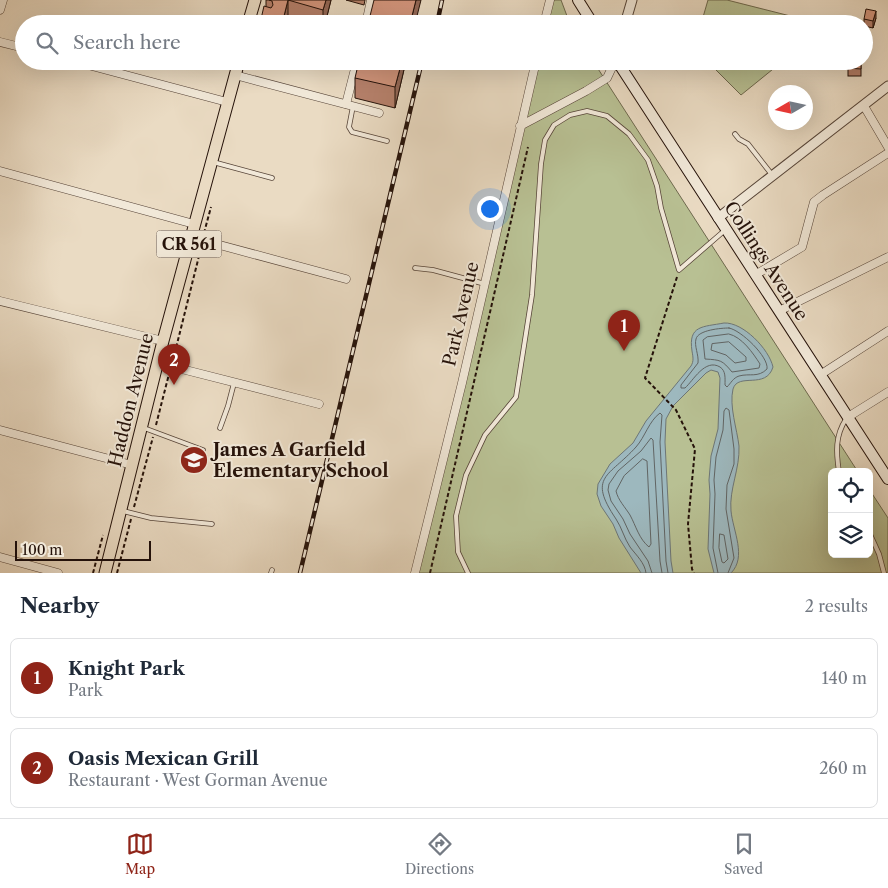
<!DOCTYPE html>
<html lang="en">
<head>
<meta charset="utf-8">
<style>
  :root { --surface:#fff; --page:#f2f2f3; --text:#1f2937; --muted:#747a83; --line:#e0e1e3; --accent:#8f2418 }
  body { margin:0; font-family:"Libre Caslon Text",serif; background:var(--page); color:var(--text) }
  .controls { position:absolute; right:15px; bottom:15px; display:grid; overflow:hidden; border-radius:8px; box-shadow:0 5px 20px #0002 }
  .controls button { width:45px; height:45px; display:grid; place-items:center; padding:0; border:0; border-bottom:1px solid var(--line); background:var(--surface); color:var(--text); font:25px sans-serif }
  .compass { position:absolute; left:768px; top:85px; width:45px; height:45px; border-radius:50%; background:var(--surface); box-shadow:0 5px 20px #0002; rotate:261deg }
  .scale { position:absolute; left:15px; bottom:12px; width:136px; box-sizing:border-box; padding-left:5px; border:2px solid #25120a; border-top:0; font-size:14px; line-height:18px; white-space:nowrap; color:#25120a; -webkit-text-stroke:4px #f1e8d8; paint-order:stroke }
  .you { position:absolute; left:489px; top:208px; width:18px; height:18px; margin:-12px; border:4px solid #fff; border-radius:50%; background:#1a73e8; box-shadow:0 0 0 8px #1a73e833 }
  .badge { display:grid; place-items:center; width:32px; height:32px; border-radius:50%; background:var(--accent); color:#fff; font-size:16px; font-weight:700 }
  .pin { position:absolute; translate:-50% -41px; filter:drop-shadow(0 1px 2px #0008) }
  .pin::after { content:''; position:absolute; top:26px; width:18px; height:15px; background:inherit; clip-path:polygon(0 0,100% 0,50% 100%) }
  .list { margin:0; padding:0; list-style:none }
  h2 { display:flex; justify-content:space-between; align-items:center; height:65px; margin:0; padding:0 20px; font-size:21px }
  h2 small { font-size:16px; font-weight:400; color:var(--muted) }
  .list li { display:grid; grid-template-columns:32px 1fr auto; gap:15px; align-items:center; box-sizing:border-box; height:80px; margin:0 10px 10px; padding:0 10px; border:1px solid var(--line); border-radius:8px }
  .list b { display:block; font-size:19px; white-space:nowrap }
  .list p { margin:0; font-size:16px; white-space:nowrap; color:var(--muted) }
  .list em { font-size:16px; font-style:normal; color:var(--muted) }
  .icon { flex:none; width:28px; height:28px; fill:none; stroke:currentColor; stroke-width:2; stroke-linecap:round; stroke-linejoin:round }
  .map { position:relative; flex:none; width:888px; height:573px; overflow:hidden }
  .search { position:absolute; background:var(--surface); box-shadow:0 5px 20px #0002; left:15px; right:15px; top:15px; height:55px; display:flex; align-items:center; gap:12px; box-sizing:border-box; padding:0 18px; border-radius:28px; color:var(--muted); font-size:19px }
  .sheet { height:245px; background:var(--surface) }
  nav { display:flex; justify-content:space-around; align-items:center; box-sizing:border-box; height:70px; border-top:1px solid var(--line); background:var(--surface); font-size:14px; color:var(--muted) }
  nav a { display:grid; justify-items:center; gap:2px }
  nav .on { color:var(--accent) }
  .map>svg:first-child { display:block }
</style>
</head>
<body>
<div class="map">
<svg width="888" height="573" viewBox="0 0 888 573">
  <rect width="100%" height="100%" fill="#eadbc3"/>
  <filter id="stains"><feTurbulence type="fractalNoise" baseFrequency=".004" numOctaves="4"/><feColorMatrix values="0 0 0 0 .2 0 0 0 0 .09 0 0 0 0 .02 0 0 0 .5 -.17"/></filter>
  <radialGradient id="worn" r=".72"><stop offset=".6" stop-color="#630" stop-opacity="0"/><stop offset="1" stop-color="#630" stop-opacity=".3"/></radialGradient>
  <g fill="#b8c093" stroke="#6e694e">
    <path d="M550,0H561L570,24H545Z"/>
    <path d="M708,0H727L822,24H701Z"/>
    <path d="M536,61H593L858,472H832V554H869V489L888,518V573H415Z"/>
    <path d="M707,61H783L741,95Z"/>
  </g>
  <path fill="#9db8be" stroke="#6d7676" d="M724,323C743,322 769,349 773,367C766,390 738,372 733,389C729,406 737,429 739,446C740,469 729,489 731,511C733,531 747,557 731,573H714L708,549L710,494L709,480L711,456L718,429L720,378L718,372L711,370L706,373L673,406L666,419L665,442L671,561L673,573H641L619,538L613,524L601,506L597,494L598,484L610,464L633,443L646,421L691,366C694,361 693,357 692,351C688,325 703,327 724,323Z"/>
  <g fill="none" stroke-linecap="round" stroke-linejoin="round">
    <g stroke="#616564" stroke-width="1">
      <path d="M729,328C741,330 769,357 767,369C758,378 750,373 739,376C733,378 731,383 727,387L725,385C725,378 726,371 720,367C705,358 693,381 685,388H681V385L698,363C699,355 694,346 696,339C698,330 721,328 729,328Z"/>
      <path d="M729,334C742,337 753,353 760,364L759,368L732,372C722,360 721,360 705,359L703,340L707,337Z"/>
      <path d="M729,342L746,357V361L735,363L726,355L711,350L712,344Z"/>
      <path d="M643,459L647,461L651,544L649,547C639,539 636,526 630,515C625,507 618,500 616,491L624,476Z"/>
      <path d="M720,534L724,535L728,559L724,563L722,562L719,548Z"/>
      <path d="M646,573C645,563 636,555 630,547C624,538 622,528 616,519C587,476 609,477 636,447C645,437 649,421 660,413L662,415L660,442L666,561L668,573"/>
      <path d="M652,573L648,561L630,534L623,519L611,501L608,490L609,484L618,471L641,451L651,438L653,440L660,561L662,573"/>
      <path d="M718,573L713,548L715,494L714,480L716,457L723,430L724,411L726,408L729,410L734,449V464L727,485L726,509L734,558L728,573"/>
    </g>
    <defs>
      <g id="service">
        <path d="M252,20L270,24"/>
        <path d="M353,106L349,127L352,132L387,141"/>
        <path d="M735,134L739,139L748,144L773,176"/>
        <path d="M213,162L272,178"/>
        <path d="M415,268L433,270L485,284"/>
        <path d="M144,428L203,450"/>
        <path d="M220,428L228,406L234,383"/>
        <path d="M839,472C836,452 835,436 846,419"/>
        <path d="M123,511L151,518L212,524"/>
        <path d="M869,532L879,554L884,573"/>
        <path d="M271,573L272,570"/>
        <path d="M468,573L458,552L456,516L466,475L485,435L516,397L532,295L541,164L545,140L554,125L570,115L587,111L607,116L629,134L648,160L657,186L661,208L679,270L724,231"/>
      </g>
      <g id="minor">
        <path d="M0,10L3,0"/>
        <path d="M366,24L371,0"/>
        <path d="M544,24L550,0"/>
        <path d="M0,42L24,48"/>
        <path d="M73,61L227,102"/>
        <path d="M235,75L379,113"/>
        <path d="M346,104L357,61"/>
        <path d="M864,106L888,147"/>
        <path d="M520,126L586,91L607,78L615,61"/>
        <path d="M0,171L194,224"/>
        <path d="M190,237L346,279"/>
        <path d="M755,275L802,247L814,202L823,195L888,153"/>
        <path d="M0,301L163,341"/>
        <path d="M779,311L888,257"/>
        <path d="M158,363L319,404"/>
        <path d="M820,375L888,331"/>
        <path d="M848,417L888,392"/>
        <path d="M0,430L132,465"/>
        <path d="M0,557L58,573"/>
        <path d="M415,573L462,383L536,61"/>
      </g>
      <g id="tertiary">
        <path d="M625,24L632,0"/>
        <path d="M718,218L888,86"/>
      </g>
      <g id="secondary">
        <path d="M578,0L593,24"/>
        <path d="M617,61L888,479"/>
      </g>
      <g id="primary">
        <path d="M248,24L255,0"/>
        <path d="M105,573L163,341L239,61"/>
      </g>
    </defs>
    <use href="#service" stroke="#564438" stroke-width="5.5"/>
    <use href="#minor" stroke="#564438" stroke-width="9"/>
    <use href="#tertiary" stroke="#564438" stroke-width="11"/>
    <use href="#secondary" stroke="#25120a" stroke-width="12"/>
    <use href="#primary" stroke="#25120a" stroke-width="13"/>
    <g stroke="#25120a" stroke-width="2" stroke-dasharray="4 2.5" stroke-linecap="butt">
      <path d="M204,233L211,207"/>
      <path d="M677,277L645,378L676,410L695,449L688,524L692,569L694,573"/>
      <path d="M173,360L201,248"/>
      <path d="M156,425L169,374"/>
      <path d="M134,507L153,437"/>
      <path d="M93,573L103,535"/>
      <path d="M117,573L131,519"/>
      <path d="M430,573L528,147"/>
    </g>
    <use href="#service" stroke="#f1e8d8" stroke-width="4"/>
    <use href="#minor" stroke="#f1e8d8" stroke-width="8"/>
    <use href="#tertiary" stroke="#f1e8d8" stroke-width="9"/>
    <use href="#secondary" stroke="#f1e8d8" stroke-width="10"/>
    <use href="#primary" stroke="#eadbc3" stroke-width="11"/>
    <defs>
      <g id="rail">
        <path d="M437,24L442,0"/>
        <path d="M300,573L422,61"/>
      </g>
    </defs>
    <use href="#rail" stroke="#25120a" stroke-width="4.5"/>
    <use href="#rail" stroke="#f1e8d8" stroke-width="2.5" stroke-dasharray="8" stroke-linecap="butt"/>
  </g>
  <g fill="#b5806b" stroke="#25120a">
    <path d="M266,0H331L325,24H301L288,20V24H261V19L266,7Z"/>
    <path d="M346,0H365L364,5Z"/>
    <path d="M876,18L873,28L864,26V19Z"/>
    <path d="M406,61L395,108L355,98V78Z"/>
    <rect x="848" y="61" width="13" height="15"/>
  </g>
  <g fill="#936857" stroke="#25120a">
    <path d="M288,0V24H282Z"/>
    <path d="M326,0H331L325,24H323V10Z"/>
    <path d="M416,0H421L415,24H410Z"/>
    <path d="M876,11V18L873,28V21Z"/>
    <path d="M402,61H406L395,108V87Z"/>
  </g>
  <g fill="#d2957c" stroke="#25120a">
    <path d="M269,0H326L323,10L288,0L282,24H279L261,19L264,6L271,8L273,5L272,1Z"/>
    <path d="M374,0H416L410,24H368Z"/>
    <path d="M866,9L876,11L873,21L864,19Z"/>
    <path d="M359,61H402L395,87L355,78Z"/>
    <path d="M848,61H861V69L848,68Z"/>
  </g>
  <defs>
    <symbol id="school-disc" viewBox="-11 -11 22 22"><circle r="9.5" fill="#8f2418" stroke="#f1e8d8"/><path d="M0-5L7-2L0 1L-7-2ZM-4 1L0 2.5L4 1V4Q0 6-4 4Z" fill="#fff"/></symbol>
  </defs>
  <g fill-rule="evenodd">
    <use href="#school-disc" x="178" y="444" width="32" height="32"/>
  </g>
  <g text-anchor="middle" stroke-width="4" stroke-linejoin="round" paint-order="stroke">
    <rect fill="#f1e8d8" stroke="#625248" stroke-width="1" x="156.5" y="230.5" width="65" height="27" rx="4"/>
    <g font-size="16" font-weight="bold" fill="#25120a">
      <text x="189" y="250">CR 561</text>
    </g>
    <g font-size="18" fill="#25120a" stroke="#f1e8d8">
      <text transform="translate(766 261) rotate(57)" y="6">Collings Avenue</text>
      <text transform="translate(461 314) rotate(-77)" y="6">Park Avenue</text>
      <text transform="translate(131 400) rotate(-76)" y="6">Haddon Avenue</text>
    </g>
    <g font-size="18" font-weight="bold" fill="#25120a" stroke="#f1e8d8" text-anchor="start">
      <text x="213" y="456">James A Garfield<tspan x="213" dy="21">Elementary School</tspan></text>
    </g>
  </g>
  <rect width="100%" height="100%" filter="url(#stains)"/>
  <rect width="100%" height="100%" fill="url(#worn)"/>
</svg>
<div class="controls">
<button><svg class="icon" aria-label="locate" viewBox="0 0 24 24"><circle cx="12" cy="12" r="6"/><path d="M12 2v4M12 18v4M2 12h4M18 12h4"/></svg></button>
<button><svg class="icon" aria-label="layers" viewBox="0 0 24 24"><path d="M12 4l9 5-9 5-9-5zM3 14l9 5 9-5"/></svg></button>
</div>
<svg class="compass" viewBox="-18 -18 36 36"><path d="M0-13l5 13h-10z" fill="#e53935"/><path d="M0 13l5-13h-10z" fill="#747a83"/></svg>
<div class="scale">100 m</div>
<div class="you"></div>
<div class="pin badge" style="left:624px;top:351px">1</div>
<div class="pin badge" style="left:174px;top:385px">2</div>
<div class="search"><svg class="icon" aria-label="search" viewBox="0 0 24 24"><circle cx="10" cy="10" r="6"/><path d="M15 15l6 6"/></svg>Search here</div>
</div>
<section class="sheet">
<h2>Nearby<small>2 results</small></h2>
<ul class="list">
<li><span class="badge">1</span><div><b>Knight Park</b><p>Park</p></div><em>140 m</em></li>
<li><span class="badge">2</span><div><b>Oasis Mexican Grill</b><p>Restaurant · West Gorman Avenue</p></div><em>260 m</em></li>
</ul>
</section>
<nav>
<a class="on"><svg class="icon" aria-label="map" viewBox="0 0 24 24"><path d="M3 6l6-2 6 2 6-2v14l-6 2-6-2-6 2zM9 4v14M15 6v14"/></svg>Map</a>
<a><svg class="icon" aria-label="directions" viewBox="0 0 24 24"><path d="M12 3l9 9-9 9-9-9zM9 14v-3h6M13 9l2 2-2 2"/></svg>Directions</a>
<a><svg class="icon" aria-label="saved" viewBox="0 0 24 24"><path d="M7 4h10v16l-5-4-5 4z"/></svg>Saved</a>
</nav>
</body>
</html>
